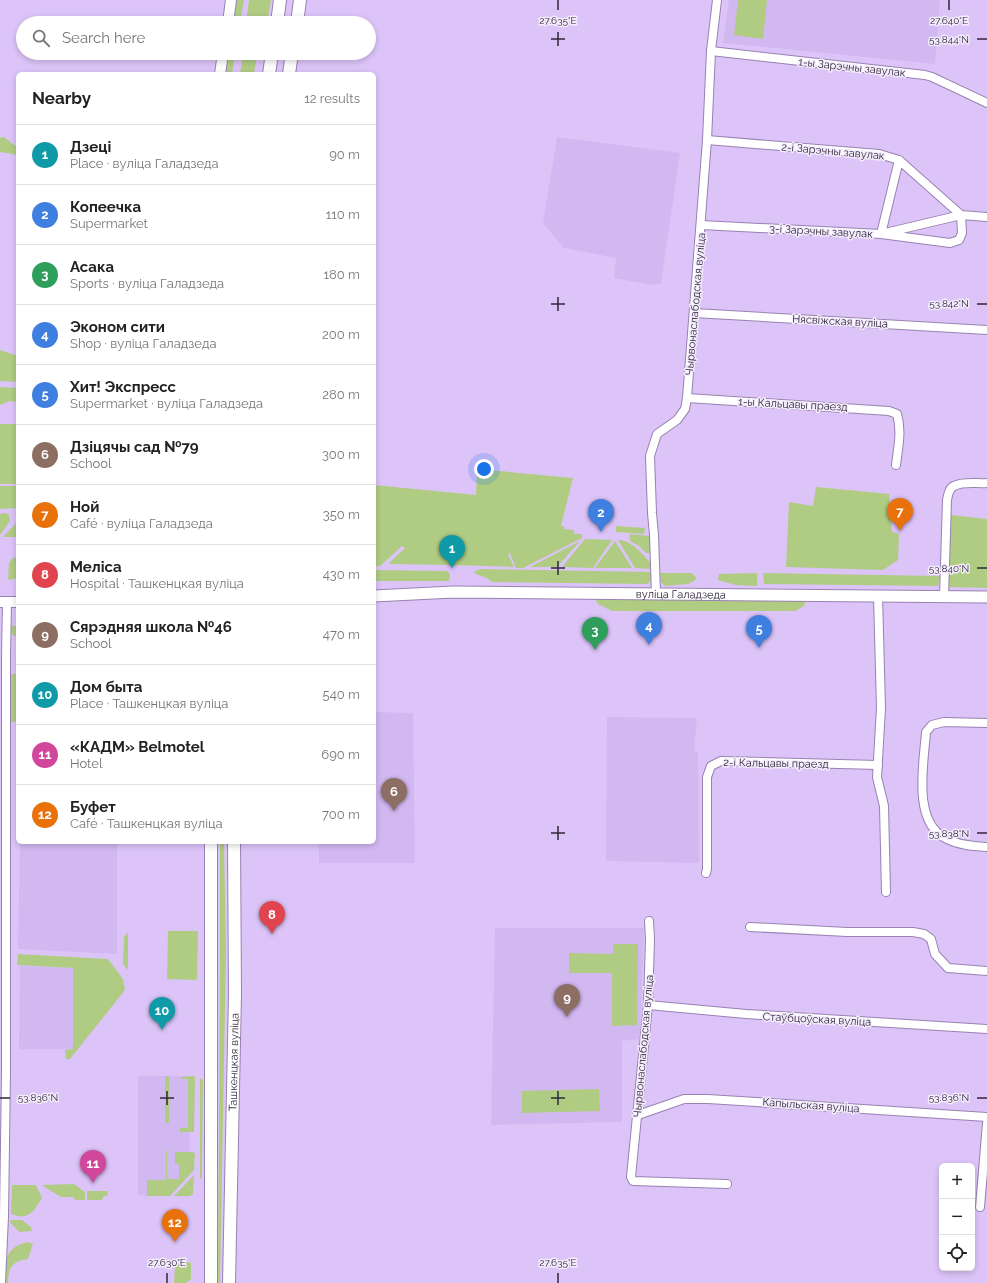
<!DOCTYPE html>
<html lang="en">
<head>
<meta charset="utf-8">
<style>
  :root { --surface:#fff; --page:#f6f6f6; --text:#222; --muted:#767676; --line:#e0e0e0; --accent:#0f766e }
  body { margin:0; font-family:Raleway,sans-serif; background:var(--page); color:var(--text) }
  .controls { position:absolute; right:12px; bottom:12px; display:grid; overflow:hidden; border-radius:6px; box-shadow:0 2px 6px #0003 }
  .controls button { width:36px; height:36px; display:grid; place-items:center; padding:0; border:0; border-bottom:1px solid var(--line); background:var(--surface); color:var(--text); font:20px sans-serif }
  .you { position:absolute; left:484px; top:469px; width:14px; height:14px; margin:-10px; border:3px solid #fff; border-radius:50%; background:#1a73e8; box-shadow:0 0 0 6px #1a73e833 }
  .badge { display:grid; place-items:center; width:26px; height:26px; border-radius:50%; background:var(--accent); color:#fff; font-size:13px; font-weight:700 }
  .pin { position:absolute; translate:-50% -33px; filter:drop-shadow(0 1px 2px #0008) }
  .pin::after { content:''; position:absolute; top:21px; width:14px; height:12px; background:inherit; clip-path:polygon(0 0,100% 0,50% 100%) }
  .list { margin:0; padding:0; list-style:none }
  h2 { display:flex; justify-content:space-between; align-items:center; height:52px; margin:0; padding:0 16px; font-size:17px }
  h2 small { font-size:13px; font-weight:400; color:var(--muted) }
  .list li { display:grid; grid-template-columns:26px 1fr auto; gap:12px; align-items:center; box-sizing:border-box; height:60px; padding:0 16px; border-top:1px solid var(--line) }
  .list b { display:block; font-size:15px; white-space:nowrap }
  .list p { margin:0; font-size:13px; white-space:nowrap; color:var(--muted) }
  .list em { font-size:13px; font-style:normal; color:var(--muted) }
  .icon { flex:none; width:22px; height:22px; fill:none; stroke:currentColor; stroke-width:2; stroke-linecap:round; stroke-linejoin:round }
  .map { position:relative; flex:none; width:987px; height:1283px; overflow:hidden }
  .search { position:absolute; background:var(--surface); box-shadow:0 2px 6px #0003; left:16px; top:16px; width:360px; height:44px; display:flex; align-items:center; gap:10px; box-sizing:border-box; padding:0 14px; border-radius:22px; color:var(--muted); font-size:15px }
  .panel { position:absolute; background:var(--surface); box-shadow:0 2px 6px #0003; left:16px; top:72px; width:360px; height:772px; border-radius:6px }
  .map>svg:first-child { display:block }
</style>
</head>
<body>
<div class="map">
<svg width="987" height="1283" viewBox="0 0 987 1283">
  <rect width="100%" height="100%" fill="#dcc4f8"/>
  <g fill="#d2b8f1">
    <path d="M729,0H940L935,64L723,43Z"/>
    <path d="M557,137L680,153L661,283L653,285L614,278L616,258L564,248L543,223Z"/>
    <path d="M374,712L413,713L415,863H319V842H374Z"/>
    <path d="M607,717L697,718L694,751L698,752L699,863L606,861Z"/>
    <path d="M20,842H117V954L18,949Z"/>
    <path d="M495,928H644L640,1039L622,1041V1122L491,1125Z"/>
    <path d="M20,966L73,968V1049H19Z"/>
    <path d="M138,1076H189L190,1171L169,1195L147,1196L138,1194Z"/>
  </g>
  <g fill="#b0cc83">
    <path d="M237,0H244L240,23H233Z"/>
    <path d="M249,0H271L268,17H260L259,23H246Z"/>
    <path d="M738,0H767L763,39L734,35Z"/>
    <path d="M229,53H235L232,74H226Z"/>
    <path d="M243,53H257L254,74H240Z"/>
    <path d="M2,137H4L18,148V155L0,152V138Z"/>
    <path d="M0,350L18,356V382L0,381Z"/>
    <path d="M0,387L18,388V402L9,401L0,405Z"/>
    <rect x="0" y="424" width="18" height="60"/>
    <path d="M477,469L573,478L561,526H564V529L574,530V534H582V538L523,568H516L510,553L508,554L514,567C472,565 430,565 388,564L405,548L402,546L380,566H374V485L476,495Z"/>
    <path d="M0,486H18V508L0,509Z"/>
    <path d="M816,487L889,494L892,532L899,534L898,560L883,570L786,567L789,502L813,506Z"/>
    <path d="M6,513L9,515L10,521L0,535V514Z"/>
    <path d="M951,515L987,519V588L948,587Z"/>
    <path d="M18,521V537H3Z"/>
    <path d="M616,526L645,528L644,534L616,532Z"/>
    <path d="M629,534L650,536V553H646L639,546L630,541Z"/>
    <path d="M585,539L612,540L593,568L562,567Z"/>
    <path d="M618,540C632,540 642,554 651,563V569L635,568Z"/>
    <path d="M580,541L557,567H530Z"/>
    <path d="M615,541L632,568H595Z"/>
    <path d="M18,557V578L8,580L9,563L13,558Z"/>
    <path d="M481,569L653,572L650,582L647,584L492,582C486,576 480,577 473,572Z"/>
    <path d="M374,570L447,571L450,574L449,581H374Z"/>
    <path d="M660,573H692L697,579L688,584L665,586L661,582Z"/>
    <path d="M757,573V586L736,585L718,580L719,574Z"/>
    <path d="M763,573L940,576L938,586L764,584Z"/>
    <path d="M595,599L806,600L804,606L795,611H612L598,604Z"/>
    <path d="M11,626H18V722H10L9,674H17V636H14L10,630Z"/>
    <path d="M220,842H224L226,951L220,1283H218L220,949Z"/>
    <path d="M168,931H198L197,979L195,980L167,979Z"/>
    <path d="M128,932V970L123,964L124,937Z"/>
    <path d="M613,944H638L637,1025L612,1026V973H569V953L613,954Z"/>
    <path d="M18,954L108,959L123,979L125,990L70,1059H66L65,1050L73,1049V968L17,965Z"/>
    <path d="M168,1076L169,1078V1122L168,1123H165V1077Z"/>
    <path d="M193,1076L195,1077L194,1132H180V1128H188V1079H181V1077Z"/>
    <path d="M200,1078L203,1080L202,1177L200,1179Z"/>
    <path d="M599,1089L600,1111L522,1113V1091Z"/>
    <path d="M166,1151H167V1179H179V1164H175V1152H193L195,1154L194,1170L170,1196H147V1180H166Z"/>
    <path d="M194,1175L193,1194L190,1196H174Z"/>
    <path d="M74,1184L85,1192V1200H75L73,1197H61L43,1186V1185Z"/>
    <path d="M12,1185H36L42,1198C33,1211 30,1221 11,1214Z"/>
    <path d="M87,1191H107L108,1196H104L102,1200H87Z"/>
    <path d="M10,1220H22L31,1227L32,1231L19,1232L10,1222Z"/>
    <path d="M28,1242L33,1244L28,1259C12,1261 8,1268 8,1283H5C5,1263 4,1247 28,1242Z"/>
    <path d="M186,1262L191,1263V1279L186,1283H174L175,1266L181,1263Z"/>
  </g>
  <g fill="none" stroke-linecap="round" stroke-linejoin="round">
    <defs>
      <g id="minor">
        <path d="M711,51L925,75L932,77L987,103"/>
        <path d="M707,140L879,154L899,160L961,215L962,233L959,240L950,243L881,234L899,160"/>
        <path d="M701,225L881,234L961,215L987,217"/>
        <path d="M694,313L987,330"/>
        <path d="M687,398L889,411L897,414C902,431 898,448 896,465"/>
        <path d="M656,594L654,535L652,513L650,456L657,434L677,420L685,409L687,398L707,140L711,51L717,0"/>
        <path d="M878,596L881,708L877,777L884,806L886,892"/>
        <path d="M944,597L947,500C948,495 949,488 954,486C963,481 978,484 987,483"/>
        <path d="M987,723L944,722L932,725L926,732C924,762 912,821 945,838C958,845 973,846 987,847"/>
        <path d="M706,873L707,869V777L711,766L721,761L878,765"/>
        <path d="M649,921L650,939L648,1005L631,1177L633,1181L727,1184"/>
        <path d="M750,927L847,932H913L924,934L931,939L935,954L948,968L987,971"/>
        <path d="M648,1005L746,1014L987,1029"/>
        <path d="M638,1115L684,1099H708L987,1117"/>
        <path d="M980,1207L987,1123"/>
        <path d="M1,1283L4,1216L6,1071V657L7,602"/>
      </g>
      <g id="tertiary">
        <path d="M228,23L231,0"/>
        <path d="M220,74L223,53"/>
        <path d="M0,602H18"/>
      </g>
      <g id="secondary">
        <path id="s1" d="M374,596L453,592L987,597"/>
      </g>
      <g id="primary">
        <path d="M277,23L280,0"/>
        <path d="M297,23L300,0"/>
        <path d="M269,74L272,53"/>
        <path d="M289,74L292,53"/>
        <path d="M211,842V1283"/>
        <path id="s2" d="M229,1283L235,994L234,842"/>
      </g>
    </defs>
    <use href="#minor" stroke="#9882b2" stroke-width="10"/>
    <use href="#tertiary" stroke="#9882b2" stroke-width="12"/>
    <use href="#secondary" stroke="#9882b2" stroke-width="13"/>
    <use href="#primary" stroke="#9882b2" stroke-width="14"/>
    <use href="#minor" stroke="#fff" stroke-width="8"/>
    <use href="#tertiary" stroke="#fff" stroke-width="10"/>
    <use href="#secondary" stroke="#fff" stroke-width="11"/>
    <use href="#primary" stroke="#fff" stroke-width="12"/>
  </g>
  <path fill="none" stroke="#2f263a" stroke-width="1.5" d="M558,0V10M949,0V10M558,32V46M551,39H565M977,39H987M558,297V311M551,304H565M977,304H987M558,561V575M551,568H565M977,568H987M558,826V840M551,833H565M977,833H987M167,1091V1105M558,1091V1105M0,1098H10M160,1098H174M551,1098H565M977,1098H987M167,1273V1283M558,1273V1283"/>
  <g text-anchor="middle" stroke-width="3" stroke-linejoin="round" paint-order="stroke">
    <g font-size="11" fill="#2f263a" stroke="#f4edfd">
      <text transform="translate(852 67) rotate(6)" y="4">1-ы Зарэчны завулак</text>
      <text transform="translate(833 151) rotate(5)" y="4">2-і Зарэчны завулак</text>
      <text transform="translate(821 231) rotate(3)" y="4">3-і Зарэчны завулак</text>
      <text transform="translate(695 304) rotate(-85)" y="4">Чырвонаслабодская вуліца</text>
      <text transform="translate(840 321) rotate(3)" y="4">Нясвіжская вуліца</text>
      <text transform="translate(793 404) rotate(3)" y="4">1-ы Кальцавы праезд</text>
      <text dy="4" stroke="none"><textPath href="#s1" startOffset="307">вуліца Галадзеда</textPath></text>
      <text transform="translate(776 763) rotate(1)" y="4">2-і Кальцавы праезд</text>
      <text transform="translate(817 1019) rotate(3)" y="4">Стаўбцоўская вуліца</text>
      <text transform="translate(643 1046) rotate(-85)" y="4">Чырвонаслабодская вуліца</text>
      <text dy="4" stroke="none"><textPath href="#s2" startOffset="221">Ташкенцкая вуліца</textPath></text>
      <text transform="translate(811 1105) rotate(4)" y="4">Капыльская вуліца</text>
    </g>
  </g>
  <g font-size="10" text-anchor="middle" fill="#2f263a" stroke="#f4edfd" stroke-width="3" stroke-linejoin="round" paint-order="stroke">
    <text x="558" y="24">27.635°E</text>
    <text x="949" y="24">27.640°E</text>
    <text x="949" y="43">53.844°N</text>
    <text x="949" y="307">53.842°N</text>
    <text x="949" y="572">53.840°N</text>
    <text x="949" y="837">53.838°N</text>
    <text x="38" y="1101">53.836°N</text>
    <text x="949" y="1101">53.836°N</text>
    <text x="167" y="1266">27.630°E</text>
    <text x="558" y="1266">27.635°E</text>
  </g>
</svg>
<div class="controls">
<button>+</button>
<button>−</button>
<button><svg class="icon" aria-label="locate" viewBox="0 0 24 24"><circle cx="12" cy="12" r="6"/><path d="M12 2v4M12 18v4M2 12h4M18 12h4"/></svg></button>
</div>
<div class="you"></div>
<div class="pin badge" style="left:452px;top:568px;background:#0f9aa8">1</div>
<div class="pin badge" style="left:601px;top:532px;background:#3f7fe0">2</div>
<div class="pin badge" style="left:595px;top:650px;background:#2e9e5b">3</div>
<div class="pin badge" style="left:649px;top:645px;background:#3f7fe0">4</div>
<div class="pin badge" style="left:759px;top:648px;background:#3f7fe0">5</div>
<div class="pin badge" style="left:394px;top:811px;background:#8d6e63">6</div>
<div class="pin badge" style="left:900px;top:531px;background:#e8710a">7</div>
<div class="pin badge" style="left:272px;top:934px;background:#e0444e">8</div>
<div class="pin badge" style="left:567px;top:1017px;background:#8d6e63">9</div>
<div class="pin badge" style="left:162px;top:1030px;background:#0f9aa8">10</div>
<div class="pin badge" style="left:93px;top:1183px;background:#d1479c">11</div>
<div class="pin badge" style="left:175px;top:1242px;background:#e8710a">12</div>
<div class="search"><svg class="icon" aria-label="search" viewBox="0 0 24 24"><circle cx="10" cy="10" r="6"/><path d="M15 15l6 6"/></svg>Search here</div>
<section class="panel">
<h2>Nearby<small>12 results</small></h2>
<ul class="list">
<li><span class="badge" style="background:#0f9aa8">1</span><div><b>Дзеці</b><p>Place · вуліца Галадзеда</p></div><em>90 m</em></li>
<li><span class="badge" style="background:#3f7fe0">2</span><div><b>Копеечка</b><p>Supermarket</p></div><em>110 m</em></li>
<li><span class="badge" style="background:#2e9e5b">3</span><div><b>Асака</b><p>Sports · вуліца Галадзеда</p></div><em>180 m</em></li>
<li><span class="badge" style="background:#3f7fe0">4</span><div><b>Эконом сити</b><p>Shop · вуліца Галадзеда</p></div><em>200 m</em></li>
<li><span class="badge" style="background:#3f7fe0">5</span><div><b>Хит! Экспресс</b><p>Supermarket · вуліца Галадзеда</p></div><em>280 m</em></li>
<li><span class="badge" style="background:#8d6e63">6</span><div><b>Дзіцячы сад №79</b><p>School</p></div><em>300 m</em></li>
<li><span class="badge" style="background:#e8710a">7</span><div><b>Ной</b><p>Café · вуліца Галадзеда</p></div><em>350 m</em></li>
<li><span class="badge" style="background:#e0444e">8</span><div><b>Меліса</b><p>Hospital · Ташкенцкая вуліца</p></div><em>430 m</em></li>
<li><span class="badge" style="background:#8d6e63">9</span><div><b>Сярэдняя школа №46</b><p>School</p></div><em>470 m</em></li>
<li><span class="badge" style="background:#0f9aa8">10</span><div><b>Дом быта</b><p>Place · Ташкенцкая вуліца</p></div><em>540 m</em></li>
<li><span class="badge" style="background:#d1479c">11</span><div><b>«КАДМ» Belmotel</b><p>Hotel</p></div><em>690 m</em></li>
<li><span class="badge" style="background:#e8710a">12</span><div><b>Буфет</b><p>Café · Ташкенцкая вуліца</p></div><em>700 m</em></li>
</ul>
</section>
</div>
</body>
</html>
